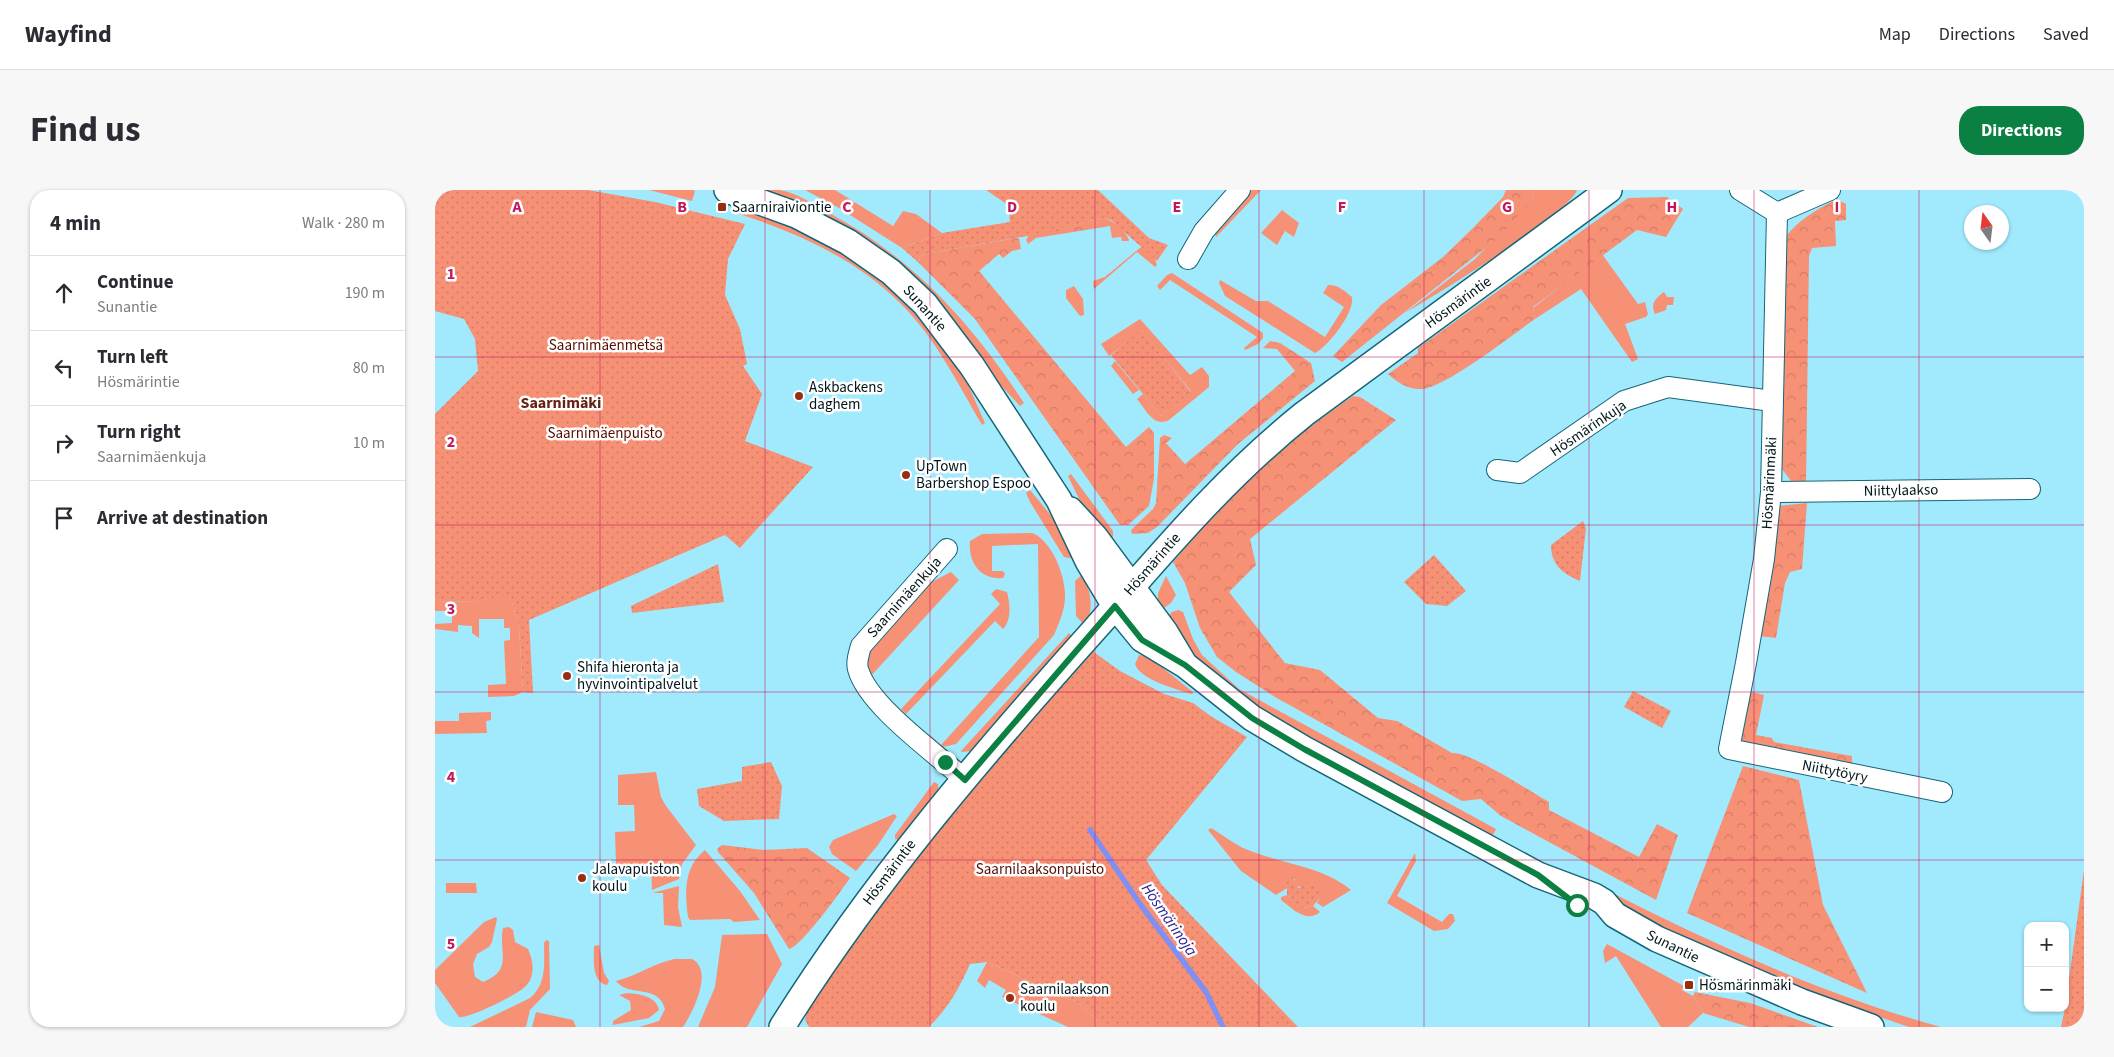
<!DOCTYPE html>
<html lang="en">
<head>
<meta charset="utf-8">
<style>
  :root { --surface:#fff; --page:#f7f7f7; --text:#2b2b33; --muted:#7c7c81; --line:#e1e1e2; --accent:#0b8043 }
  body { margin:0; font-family:"Source Sans 3",sans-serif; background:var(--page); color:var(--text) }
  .controls { position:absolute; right:15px; bottom:15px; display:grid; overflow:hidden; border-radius:10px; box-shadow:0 1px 4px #0004 }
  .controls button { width:45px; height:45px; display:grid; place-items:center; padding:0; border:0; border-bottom:1px solid var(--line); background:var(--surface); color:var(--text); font:25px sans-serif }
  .compass { position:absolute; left:1529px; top:15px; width:45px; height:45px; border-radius:50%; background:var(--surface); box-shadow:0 1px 4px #0004; rotate:346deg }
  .stop { position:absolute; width:15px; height:15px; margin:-11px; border:4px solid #0b8043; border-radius:50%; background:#fff }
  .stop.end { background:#0b8043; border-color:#fff; box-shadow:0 1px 5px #0008 }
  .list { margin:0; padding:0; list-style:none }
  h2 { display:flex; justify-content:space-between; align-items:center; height:65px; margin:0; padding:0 20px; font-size:21px }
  h2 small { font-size:16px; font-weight:400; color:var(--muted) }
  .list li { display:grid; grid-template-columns:32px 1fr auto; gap:15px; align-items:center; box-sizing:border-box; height:75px; padding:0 20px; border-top:1px solid var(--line) }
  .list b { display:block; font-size:19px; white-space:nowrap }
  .list p { margin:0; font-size:16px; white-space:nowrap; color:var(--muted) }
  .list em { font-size:16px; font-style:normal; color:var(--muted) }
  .icon { flex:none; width:28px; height:28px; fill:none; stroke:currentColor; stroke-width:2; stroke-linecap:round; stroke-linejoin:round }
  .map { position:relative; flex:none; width:1649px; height:837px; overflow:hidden; border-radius:20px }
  header { display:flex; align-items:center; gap:30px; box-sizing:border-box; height:70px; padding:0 25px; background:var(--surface); border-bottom:1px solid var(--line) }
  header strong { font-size:24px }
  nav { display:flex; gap:28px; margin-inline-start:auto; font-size:18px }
  .intro { display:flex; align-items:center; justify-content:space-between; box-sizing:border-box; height:120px; padding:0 30px }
  h1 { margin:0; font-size:35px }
  .button { padding:12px 22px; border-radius:20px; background:var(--accent); color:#fff; font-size:18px; font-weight:700 }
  main { display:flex; gap:30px; padding:0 30px }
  aside { flex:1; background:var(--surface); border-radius:20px; box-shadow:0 1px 4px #0004 }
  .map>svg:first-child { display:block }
</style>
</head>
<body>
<header>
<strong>Wayfind</strong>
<nav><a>Map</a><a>Directions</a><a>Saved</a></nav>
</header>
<div class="intro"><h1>Find us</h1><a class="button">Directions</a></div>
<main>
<aside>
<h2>4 min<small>Walk · 280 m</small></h2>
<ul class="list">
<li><svg class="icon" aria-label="ahead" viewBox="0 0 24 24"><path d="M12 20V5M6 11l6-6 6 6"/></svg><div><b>Continue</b><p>Sunantie</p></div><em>190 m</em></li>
<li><svg class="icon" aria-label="left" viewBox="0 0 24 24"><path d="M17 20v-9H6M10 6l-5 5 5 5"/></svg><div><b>Turn left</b><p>Hösmärintie</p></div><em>80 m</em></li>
<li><svg class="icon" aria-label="right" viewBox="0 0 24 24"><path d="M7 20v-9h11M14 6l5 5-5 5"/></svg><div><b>Turn right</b><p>Saarnimäenkuja</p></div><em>10 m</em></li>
<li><svg class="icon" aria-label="arrive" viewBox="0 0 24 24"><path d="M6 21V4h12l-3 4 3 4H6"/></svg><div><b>Arrive at destination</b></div></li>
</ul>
</aside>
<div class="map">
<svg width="1649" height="837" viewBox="0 0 1649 837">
  <defs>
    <pattern id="forest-crowns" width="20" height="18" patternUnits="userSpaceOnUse" patternTransform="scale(1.25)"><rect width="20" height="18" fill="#f79176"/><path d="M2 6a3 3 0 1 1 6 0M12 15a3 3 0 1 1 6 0" fill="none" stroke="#d27c66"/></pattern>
    <pattern id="park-dots" width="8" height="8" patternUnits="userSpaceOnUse" patternTransform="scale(1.25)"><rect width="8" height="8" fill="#f79176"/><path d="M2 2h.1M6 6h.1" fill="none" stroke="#d27c66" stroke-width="1.8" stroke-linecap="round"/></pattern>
  </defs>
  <rect width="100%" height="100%" fill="#a1eafd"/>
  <g fill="#f79176">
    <path d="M214,0H258L260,1L257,11Z"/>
    <path d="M322,0C329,0 337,0 344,0C361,2 381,16 396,24C479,69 538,135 589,213L585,216L555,184L532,150Z"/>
    <path d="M370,0H400L458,36L468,21L481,24L507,43L467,58L404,18Z"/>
    <path d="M817,0H826L781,47L780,41Z"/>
    <path d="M1099,0H1142C1133,25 999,106 970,123L1040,69L1097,9Z"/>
    <path d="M299,12L378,43L466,102L527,181L550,233L547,235C523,194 501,149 467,115C420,67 359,42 296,21Z"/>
    <path d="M847,20L864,33L859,47L850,41L842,55L826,43Z"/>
    <path d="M1167,64L1203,114L1210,112L1213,124L1211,127L1190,134L1203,169L1197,172L1146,99L1100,129L1098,118Z"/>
    <path d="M737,83L828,143V148L823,154L810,160L809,158L822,147L735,90L725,100L722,96L732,85Z"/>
    <path d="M785,90L821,111H833L890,147L909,117L888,103L893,95C902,94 910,101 917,107C920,122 893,157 880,163L790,106L784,93Z"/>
    <path d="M639,96L648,109L649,125L645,126L631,108V100Z"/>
    <path d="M1229,102L1232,107H1239L1238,115H1232L1231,120L1220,124C1215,113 1221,108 1229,102Z"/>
    <path d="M705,129L755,185L767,177L774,186V197L734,230C719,238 711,220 702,209L708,204L726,226L756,201L706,141L674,166L666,154Z"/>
    <path d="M680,171L704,200L698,204L676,176Z"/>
    <path d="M636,284L678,341V347L675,349L669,347L645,311L633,286Z"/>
    <path d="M595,300L623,334L640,369L629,367L595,312L591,303Z"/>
    <path d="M597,343C617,350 631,387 630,407C630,420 624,433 619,445L521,554L504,558L494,548L495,545L506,555L604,447L603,354L557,356V381H568L570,384L568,388C545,390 533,372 535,351L547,344Z"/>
    <path d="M516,382L524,390L435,487L431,477L432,460L491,395Z"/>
    <path d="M647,385C656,400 660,422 649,435L641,426L640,391Z"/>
    <path d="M731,386L741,405L736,413L726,420L723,417V403Z"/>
    <path d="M561,399L572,402C575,414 577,430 568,439L560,431L471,524L466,519L565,414L556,404Z"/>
    <path d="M75,404L84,438L88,502L79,506L53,507V495L71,494L69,451L75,450V438H69V429H44V448L37,443V436L23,435V442L0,439V434L17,433V421H0V412L43,411Z"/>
    <path d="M743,420L748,422L758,449L767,465L804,499L1061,639L1058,645L1045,641L825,521L757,463L729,430L737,422Z"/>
    <path d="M634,443L637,446L635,450L543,556L537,561L527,562L526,561Z"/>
    <path d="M704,465L713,466L759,503L756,504C742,499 705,490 700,474Z"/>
    <path d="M56,522V530L51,531L52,543L0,544V531H24V523Z"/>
    <path d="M221,582L226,607L231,616L261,655L247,674L244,689L217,700L216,674L181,675L180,642L200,641L199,615H183V585Z"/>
    <path d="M499,592L503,594V602L464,650L460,649V645Z"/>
    <path d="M459,624L462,626L443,655L421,681L397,664L394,657L398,650Z"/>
    <path d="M776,638C788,645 800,655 813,660C847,674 887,676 916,700L888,717L882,713L885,708L867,697L860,696V689L852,691V698L841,705L806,681L773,640Z"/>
    <path d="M270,660L305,701L325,730L299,732L295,729L255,730L253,727C250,702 248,678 270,660Z"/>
    <path d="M980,663L981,671L962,706L1007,732L1014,724H1018L1020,731L1013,739L999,741L952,713Z"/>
    <path d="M11,693H41L42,703H11Z"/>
    <path d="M244,696L243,717L247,737L229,735L228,703H217Z"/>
    <path d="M1170,699C1277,754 1390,805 1506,837H1474L1371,802L1246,748L1191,719Z"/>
    <path d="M852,705L867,718L878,716L885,722C871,734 857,718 846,710V707Z"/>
    <path d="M61,727L62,729L57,752L54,757L42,764L38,774L40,787L48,792C79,779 63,763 68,738L74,737L78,740L80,752L93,759C98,770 101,785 91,796C84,804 33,829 24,827L0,793V780L49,732Z"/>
    <path d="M332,744L347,774L312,837H263L280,797L287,745Z"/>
    <path d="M111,750L114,751L115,799L95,820L91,837H35L95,808C112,794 109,773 109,753Z"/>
    <path d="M1172,754L1249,796L1247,800L1258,806L1268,823L1253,837H1226L1181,766L1170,773L1168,761Z"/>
    <path d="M164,755L169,783L174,791L172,795C156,792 159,768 159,756Z"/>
    <path d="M239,769H257C279,780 258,822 248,837H204L224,831L230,819C223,793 194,808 181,791C201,786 218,774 239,769Z"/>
    <path d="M552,772L645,814L668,837H633L567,807L571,800L554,790L550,798L542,791Z"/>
    <path d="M192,803C205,804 221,806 224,820L214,828L178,835V831L196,820L195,811L184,805Z"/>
    <path d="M101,822L138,830L141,837H97Z"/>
  </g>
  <g fill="url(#forest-crowns)">
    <path d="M1071,0H1099L1097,9L1068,44L907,172L898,166L946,115L1008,67L1038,38L1068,7Z"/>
    <path d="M1232,7L1248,19L1231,47L1202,40L1098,117L1100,129C1078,144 1007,201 984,199C972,199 962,192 953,184L983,163V158L1193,8Z"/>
    <path d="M1402,9L1411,14V30L1400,31L1401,56L1377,58L1374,66L1371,294L1359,295L1347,279L1346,54C1359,32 1379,21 1402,9Z"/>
    <path d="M669,28C677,30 693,42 694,51H687L686,47L677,48L675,36L601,48L593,54L591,50L594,45Z"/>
    <path d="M581,48L584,49L586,59L577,61L568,68L564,64L544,81L691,257L714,237L719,243V289L714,316L693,335H685L540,129L484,73L485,67L490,64Z"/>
    <path d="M706,57L719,67L722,75L720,77L702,62L659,99L658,91L670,87Z"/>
    <path d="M835,151L845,153L876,173L880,191L803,254L722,337L713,343L697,344L696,340L718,319L721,313L725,248L729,245L737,248L731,253L750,274L860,181L842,159L828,158Z"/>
    <path d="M918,206L925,207L961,230L815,349L821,375L794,402L850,473L885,480L943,528L962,531L1017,563C1034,561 1096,602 1114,612V620L1204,667L1222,634L1243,645L1221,710L1066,626L1046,609L1027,611L840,507L801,482L782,467L765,438L750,393L738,372C765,340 792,307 824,279C853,252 885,229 918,206Z"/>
    <path d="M1372,313L1367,379L1355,382L1350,393L1341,448L1324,446L1343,316Z"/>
    <path d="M1317,502L1329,505L1321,545L1337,548L1339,552L1417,566V578L1309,554L1304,549L1314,503Z"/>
    <path d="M1308,576L1364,590L1388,715L1432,803L1252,723Z"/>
    <path d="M287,655L329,660L372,658L415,688C406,701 366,757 354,759L319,703L283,662L282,659Z"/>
    <path d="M1260,802L1315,813L1383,837H1314L1268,823L1258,806Z"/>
  </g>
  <g fill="url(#park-dots)">
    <path d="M0,0H153L220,12L310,34L293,69L290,105L305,139L312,174L308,176L327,204L310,251L378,277L305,358L290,345L94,430L98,503L88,502L84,438L75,405L43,411L0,412V224L43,181L40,149L29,129L0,121Z"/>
    <path d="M551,0H663L714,48L733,55L722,71L676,30L669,28L592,46L490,64L485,67L484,73L467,58L507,43L575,32L573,15Z"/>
    <path d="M706,140L756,202L726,226L676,165Z"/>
    <path d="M1148,331L1151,338L1145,391C1128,384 1116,375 1116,355Z"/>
    <path d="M999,365L1031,401L1012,416L991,414L969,392Z"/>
    <path d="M283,374L289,412L197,423L196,416Z"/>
    <path d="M656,460L685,481L729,504L758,513L777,527L812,547L711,670L727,695L863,837H668L645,814L552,772L535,774C524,799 513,818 494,837H374L370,830L372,822L405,767L473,671Z"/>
    <path d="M1198,501L1236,521L1227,538L1189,517Z"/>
    <path d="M336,572L347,596L344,629L289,631L264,616L262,599L307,591V577Z"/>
    <path d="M1649,680V837H1626L1630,818Z"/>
    <path d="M858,687L863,698L867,697L868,692L884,695L885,708L878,716L866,718L852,705V691Z"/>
  </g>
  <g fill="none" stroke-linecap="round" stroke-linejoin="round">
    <path stroke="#808ff4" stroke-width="5.5" d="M655,640L705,714L771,802L788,837"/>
    <defs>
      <g id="minor">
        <path d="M1305,0L1342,23"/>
        <path d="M1342,23L1336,302L1329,369L1311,473L1294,559L1507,602"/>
        <path d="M1342,23L1395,0"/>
        <path d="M753,69L769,41L805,0"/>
        <path d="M1062,280L1085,283L1189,211L1233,197L1337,211"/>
        <path d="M1336,302L1595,299"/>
        <path d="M512,359L426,456C424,463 421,472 423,479C433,516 501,563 530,590"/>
      </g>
      <g id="tertiary">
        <path d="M292,0L361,25L413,52L456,82L490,114L537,176L624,310L653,371L680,416L707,449L750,475L817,528L869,559L1103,685L1159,706L1169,712L1180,725L1222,749L1367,812L1436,837"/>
        <path d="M635,320L660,347L730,442L748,472"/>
        <path d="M347,837C437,693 547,565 660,439C728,362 788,289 869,224L1174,0"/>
      </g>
    </defs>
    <use href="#minor" stroke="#156676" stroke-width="22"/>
    <use href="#tertiary" stroke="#156676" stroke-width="28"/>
    <use href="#minor" stroke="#fff" stroke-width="20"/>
    <use href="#tertiary" stroke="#fff" stroke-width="25"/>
  </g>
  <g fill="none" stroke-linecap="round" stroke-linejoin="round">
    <path stroke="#0b8043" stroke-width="6" d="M510,572L530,590L680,416L707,450L750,475L817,528L869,559L1103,685L1142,715"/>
  </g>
  <path fill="none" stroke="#c2185b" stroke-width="1" stroke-opacity="0.55" d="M165,0V837M330,0V837M495,0V837M660,0V837M824,0V837M989,0V837M1154,0V837M1319,0V837M1484,0V837M0,167H1649M0,335H1649M0,502H1649M0,670H1649"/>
  <g fill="#962e12" stroke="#fefefe" stroke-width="2">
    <rect x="282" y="12" width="10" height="10" rx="2.5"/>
    <circle cx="364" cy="206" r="5"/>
    <circle cx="471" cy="285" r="5"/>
    <circle cx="132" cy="486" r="5"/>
    <circle cx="147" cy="688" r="5"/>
    <rect x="1249" y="790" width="10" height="10" rx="2.5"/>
    <circle cx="575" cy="808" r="5"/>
  </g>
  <g text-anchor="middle" stroke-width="5" stroke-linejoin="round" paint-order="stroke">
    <g font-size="15" fill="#01161b" stroke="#fefefe" text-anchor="start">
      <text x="297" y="22">Saarniraiviontie</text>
      <text x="374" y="202">Askbackens<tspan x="374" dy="17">daghem</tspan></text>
      <text x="481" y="281">UpTown<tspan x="481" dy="17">Barbershop Espoo</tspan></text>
      <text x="142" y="482">Shifa hieronta ja<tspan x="142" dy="17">hyvinvointipalvelut</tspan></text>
      <text x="157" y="684">Jalavapuiston<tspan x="157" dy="17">koulu</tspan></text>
      <text x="1264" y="800">Hösmärinmäki</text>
      <text x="585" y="804">Saarnilaakson<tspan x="585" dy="17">koulu</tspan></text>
    </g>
    <g font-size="15" fill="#01161b" stroke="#fefefe">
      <text transform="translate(1023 112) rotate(-36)" y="5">Hösmärintie</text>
      <text transform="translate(490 118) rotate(48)" y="5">Sunantie</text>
      <text transform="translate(1153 238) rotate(-34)" y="5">Hösmärinkuja</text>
      <text transform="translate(1334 293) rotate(-87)" y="5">Hösmärinmäki</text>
      <text transform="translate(1466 300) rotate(-1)" y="5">Niittylaakso</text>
      <text transform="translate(717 374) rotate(-49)" y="5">Hösmärintie</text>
      <text transform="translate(469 407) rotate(-48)" y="5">Saarnimäenkuja</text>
      <text transform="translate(1400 581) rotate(11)" y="5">Niittytöyry</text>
      <text transform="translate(454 682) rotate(-53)" y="5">Hösmärintie</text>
      <text transform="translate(1238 756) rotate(26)" y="5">Sunantie</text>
    </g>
    <g font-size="15" fill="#560e00" stroke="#fefefe">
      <text x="171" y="160">Saarnimäenmetsä</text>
      <text x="170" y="248">Saarnimäenpuisto</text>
      <text x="605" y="684">Saarnilaaksonpuisto</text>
    </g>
    <g font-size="16" font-weight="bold" fill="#652312" stroke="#fefefe">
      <text x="126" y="218">Saarnimäki</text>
    </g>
    <g font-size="16" font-style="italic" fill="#2a2397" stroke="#fefefe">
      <text transform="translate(735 729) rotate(55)" y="6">Hösmärinoja</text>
    </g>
  </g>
  <g font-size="16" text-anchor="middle" font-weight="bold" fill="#c2185b" stroke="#fefefe" stroke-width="5" stroke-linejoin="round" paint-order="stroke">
    <text x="82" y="22">A</text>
    <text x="247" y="22">B</text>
    <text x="412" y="22">C</text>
    <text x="577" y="22">D</text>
    <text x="742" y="22">E</text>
    <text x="907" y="22">F</text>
    <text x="1072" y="22">G</text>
    <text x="1237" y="22">H</text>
    <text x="1402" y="22">I</text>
    <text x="16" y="89">1</text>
    <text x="16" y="257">2</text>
    <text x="16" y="424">3</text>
    <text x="16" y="592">4</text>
    <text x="16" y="759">5</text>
  </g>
</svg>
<div class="controls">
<button>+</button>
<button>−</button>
</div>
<svg class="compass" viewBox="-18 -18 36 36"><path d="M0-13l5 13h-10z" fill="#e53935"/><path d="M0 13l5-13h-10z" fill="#7c7c81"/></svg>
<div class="stop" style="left:1142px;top:715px"></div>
<div class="stop end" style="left:510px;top:572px"></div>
</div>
</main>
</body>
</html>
